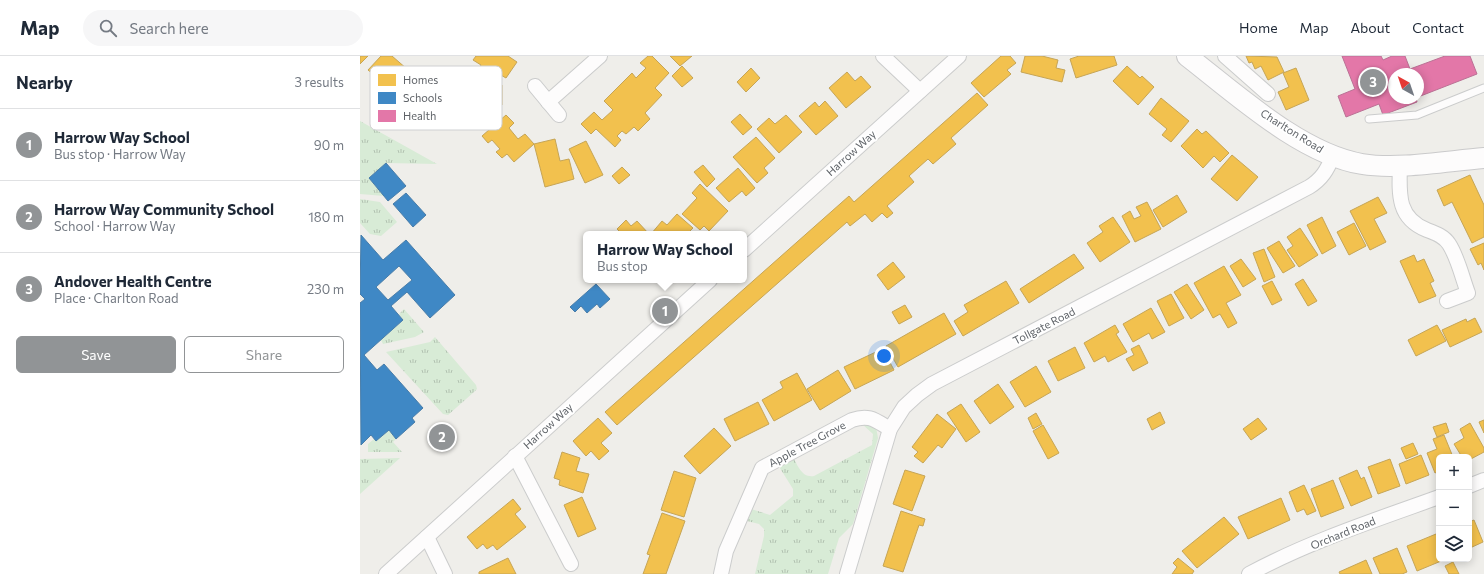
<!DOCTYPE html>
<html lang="en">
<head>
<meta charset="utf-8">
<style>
  :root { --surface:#fff; --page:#f6f6f7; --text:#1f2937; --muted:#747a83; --line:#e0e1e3; --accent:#919496 }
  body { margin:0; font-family:Commissioner,sans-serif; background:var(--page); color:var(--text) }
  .controls { position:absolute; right:12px; bottom:12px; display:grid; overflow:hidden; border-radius:6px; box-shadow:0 2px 10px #0003 }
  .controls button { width:36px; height:36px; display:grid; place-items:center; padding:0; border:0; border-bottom:1px solid var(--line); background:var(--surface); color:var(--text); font:20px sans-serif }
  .compass { position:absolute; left:1028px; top:12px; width:36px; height:36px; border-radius:50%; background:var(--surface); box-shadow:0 2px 10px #0003; rotate:320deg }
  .you { position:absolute; left:524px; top:300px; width:14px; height:14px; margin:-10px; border:3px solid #fff; border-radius:50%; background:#1a73e8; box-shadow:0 0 0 6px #1a73e833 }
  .badge { display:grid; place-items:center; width:26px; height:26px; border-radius:50%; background:var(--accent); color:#fff; font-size:13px; font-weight:700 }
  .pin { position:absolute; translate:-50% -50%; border:2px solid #fff; box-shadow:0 1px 4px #0006 }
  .popup { position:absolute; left:223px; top:175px; width:164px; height:52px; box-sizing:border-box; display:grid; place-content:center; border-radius:6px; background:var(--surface); filter:drop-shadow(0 1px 3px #0005); font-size:13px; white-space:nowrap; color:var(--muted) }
  .popup b { font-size:15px; color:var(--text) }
  .popup::after { content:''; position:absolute; left:50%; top:100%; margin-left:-8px; border:8px solid transparent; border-top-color:var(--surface) }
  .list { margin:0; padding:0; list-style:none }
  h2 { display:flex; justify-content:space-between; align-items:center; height:52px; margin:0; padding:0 16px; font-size:17px }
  h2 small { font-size:13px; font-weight:400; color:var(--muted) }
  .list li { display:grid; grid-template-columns:26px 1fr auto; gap:12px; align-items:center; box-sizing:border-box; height:72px; padding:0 16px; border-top:1px solid var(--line) }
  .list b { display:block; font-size:15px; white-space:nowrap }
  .list p { margin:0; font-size:13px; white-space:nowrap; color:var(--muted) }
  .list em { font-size:13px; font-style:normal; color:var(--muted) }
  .actions { display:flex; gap:8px; padding:12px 16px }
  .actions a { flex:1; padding:9px 0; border:1px solid var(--accent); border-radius:6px; text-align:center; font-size:14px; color:var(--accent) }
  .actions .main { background:var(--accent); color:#fff }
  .icon { flex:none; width:22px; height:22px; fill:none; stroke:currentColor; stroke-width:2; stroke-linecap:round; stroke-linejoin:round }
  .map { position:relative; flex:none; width:1124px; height:518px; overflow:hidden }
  header { display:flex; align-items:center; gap:24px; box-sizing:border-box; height:56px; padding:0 20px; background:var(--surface); border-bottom:1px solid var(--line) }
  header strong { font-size:19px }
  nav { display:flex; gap:22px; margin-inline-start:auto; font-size:14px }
  .search { width:280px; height:36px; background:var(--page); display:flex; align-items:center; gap:10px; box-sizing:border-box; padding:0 14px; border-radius:22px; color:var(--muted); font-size:15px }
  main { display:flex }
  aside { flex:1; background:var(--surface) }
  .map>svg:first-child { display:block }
</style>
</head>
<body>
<header>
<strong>Map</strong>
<div class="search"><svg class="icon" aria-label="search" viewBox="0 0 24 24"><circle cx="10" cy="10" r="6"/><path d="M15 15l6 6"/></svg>Search here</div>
<nav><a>Home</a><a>Map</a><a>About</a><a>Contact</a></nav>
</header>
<main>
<aside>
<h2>Nearby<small>3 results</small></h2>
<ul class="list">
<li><span class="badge">1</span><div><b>Harrow Way School</b><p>Bus stop · Harrow Way</p></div><em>90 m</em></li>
<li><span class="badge">2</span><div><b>Harrow Way Community School</b><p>School · Harrow Way</p></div><em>180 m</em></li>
<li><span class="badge">3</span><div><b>Andover Health Centre</b><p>Place · Charlton Road</p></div><em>230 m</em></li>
</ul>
<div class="actions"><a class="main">Save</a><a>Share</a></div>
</aside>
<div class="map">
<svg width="1124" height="518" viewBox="0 0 1124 518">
  <defs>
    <pattern id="grass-tufts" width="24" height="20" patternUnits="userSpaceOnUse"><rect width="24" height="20" fill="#d8ebd6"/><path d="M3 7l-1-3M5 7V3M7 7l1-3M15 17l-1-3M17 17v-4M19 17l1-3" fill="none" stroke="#b2c2b1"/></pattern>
  </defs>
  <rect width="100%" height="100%" fill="#efeeea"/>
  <g fill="url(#grass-tufts)">
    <path d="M0,65L77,108L26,107L9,122L24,140L0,138Z"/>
    <path d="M0,143L20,146L37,166L21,180L10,178L0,167Z"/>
    <path d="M44,253L64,276L55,281L23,288L21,284L43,264L39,258Z"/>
    <path d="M75,281L116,329L117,333L114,336L88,359L83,358L26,296L70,286Z"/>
    <path d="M501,365L516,371L518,382L493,468L479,482L468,518H395L404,480V473L399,468L383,464L388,452L410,459L433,440V433L418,409L433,401C438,410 442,422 454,420L512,389L513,378L502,368Z"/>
    <path d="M29,374L36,383L33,386L42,396H8V388L14,383L16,385Z"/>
    <path d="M40,402L0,438V403Z"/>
  </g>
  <g fill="#f2c14e" stroke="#c6a556">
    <path d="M0,0H8L0,8Z"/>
    <path d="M21,0H32L47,13L29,33L8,14Z"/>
    <path d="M116,0H148L157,6L146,22L139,18L136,24L130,20L127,23L117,16L121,9L113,4Z"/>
    <path d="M288,0H292L309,17L295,32L302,39L285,57L290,63L278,75L274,71L266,78L262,75L257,80L261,84L255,91L236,73L231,78L221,68L234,56L242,64L253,54L244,45L272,17L276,22L286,12L280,7Z"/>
    <path d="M310,0H332L320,10Z"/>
    <path d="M641,0H650L656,7L647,14L651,18L624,41L611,27Z"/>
    <path d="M665,0H682L698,4L696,12L705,14L702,26L661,16Z"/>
    <path d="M719,0H754L757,9L716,22L710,3Z"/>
    <path d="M886,0L917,1L924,16L908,24L901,10L895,13L892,6L889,7Z"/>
    <path d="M322,10L333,22L322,31L312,20Z"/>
    <path d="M767,10L780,22L782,20L794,31L778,49L753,25Z"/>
    <path d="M391,12L400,22L386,36L377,26Z"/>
    <path d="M936,12L949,44L926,54L918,36L929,31L923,17Z"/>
    <path d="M487,16L495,25L501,20L511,31L486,52L469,32Z"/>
    <path d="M104,28L142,29V49L104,48Z"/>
    <path d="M617,37L628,49L591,82L596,88L573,108L568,103L549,120L554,126L527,150L533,157L527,162L522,157L512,166L505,158L490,170L487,166L257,369L245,356L489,140L494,146Z"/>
    <path d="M801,42L829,65L811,86L802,79L807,73L789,58Z"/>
    <path d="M465,45L478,60L456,79L439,60L455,46L459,51Z"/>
    <path d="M380,58L392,71L383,79L371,66Z"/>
    <path d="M146,59L154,67L149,72L158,83L165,78L174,88L154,106L147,98L142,102L136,96L140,93L132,84L128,87L122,80Z"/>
    <path d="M426,59L442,76L419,97L397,73L409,62L415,68Z"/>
    <path d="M837,73L842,78L846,75L869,97L860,106L854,100L843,112L821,90Z"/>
    <path d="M396,81L415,102L404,112L408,117L397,127L373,101Z"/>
    <path d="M195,83L200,105L209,103L214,123L185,131L174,88Z"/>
    <path d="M226,85L243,119L225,127L209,93Z"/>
    <path d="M872,99L898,121L877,145L851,123Z"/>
    <path d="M343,109L355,123L347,131L334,116Z"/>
    <path d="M262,111L270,119L259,128L252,120Z"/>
    <path d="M378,112L395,132L386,140L382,135L369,146L356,132Z"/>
    <path d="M1110,119L1124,149V181L1112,187L1092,146L1084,150L1077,134Z"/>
    <path d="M340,128L368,155L349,175L344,170L340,174L322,158L337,142L332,137Z"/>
    <path d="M817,139L827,156L803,171L793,154Z"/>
    <path d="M1018,141L1027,157L1014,163L1026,186L1010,194L990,155Z"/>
    <path d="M787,146L801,173L775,186L762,160L770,155L774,163L781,160L776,151Z"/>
    <path d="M317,158L333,172L327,178H291L302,165L307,169Z"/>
    <path d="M753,161L770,186L740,206L727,187L743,176L739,170Z"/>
    <path d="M962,161L976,190L962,198L947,169Z"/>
    <path d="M266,164L271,170L277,165L289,178H262L257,173Z"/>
    <path d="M994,167L1006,190L989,199L977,176Z"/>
    <path d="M940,172L958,199L939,211L927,194L933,190L927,181Z"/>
    <path d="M919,185L935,210L923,217L907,192Z"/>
    <path d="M1124,187V214L1121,207L1118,209L1110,193Z"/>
    <path d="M904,193L915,221L904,226L893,197Z"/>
    <path d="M714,198L724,212L669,247L660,233Z"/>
    <path d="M1054,199L1057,206L1064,203L1074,225L1070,227L1076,240L1059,247L1040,205Z"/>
    <path d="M881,203L896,223L883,231L870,210Z"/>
    <path d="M533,206L545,221L528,234L517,219Z"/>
    <path d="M864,210L881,239L866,247L877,267L868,272L860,258L853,262L834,227Z"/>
    <path d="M943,223L957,245L948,250L935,228Z"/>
    <path d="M646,225L659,247L603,280L594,265L608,256L604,249Z"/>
    <path d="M912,225L922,244L912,249L902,230Z"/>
    <path d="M827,228L844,254L831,263L814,236Z"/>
    <path d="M811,238L824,262L809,270L797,245Z"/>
    <path d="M545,249L552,261L539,268L532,256Z"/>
    <path d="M791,252L805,276L792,283L789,277L773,286L763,268Z"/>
    <path d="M584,257L596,278L538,311L526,290Z"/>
    <path d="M1115,262L1122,276L1090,291L1082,274L1106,263L1107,266Z"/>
    <path d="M755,269L759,276L756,278L767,296L748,306L745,300L734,306L724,287Z"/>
    <path d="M1077,269L1086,285L1056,300L1048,284Z"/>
    <path d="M779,289L788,307L773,315L766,303L774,299L771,293Z"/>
    <path d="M715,291L725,312L698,325L688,305Z"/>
    <path d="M520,294L522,298L525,297L534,314L495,333L484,311Z"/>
    <path d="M676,310L691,336L665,351L650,326Z"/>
    <path d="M478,314L491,335L460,354L447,333Z"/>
    <path d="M437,317L452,344L414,365L402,344L423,332L420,326Z"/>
    <path d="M638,328L654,351L630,368L614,345Z"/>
    <path d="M398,346L409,368L375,385L364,363Z"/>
    <path d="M601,348L620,376L606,386L587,357Z"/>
    <path d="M800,356L805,367L792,374L787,363Z"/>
    <path d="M676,357L682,368L673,373L668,362Z"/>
    <path d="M577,358L596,373L582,392L578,389L563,407L554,400L558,396L552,391Z"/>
    <path d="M238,362L252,377L241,387L249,395L239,404L231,395L226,400L213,385Z"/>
    <path d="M898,362L907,373L891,384L883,373Z"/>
    <path d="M1124,364V377L1119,366Z"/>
    <path d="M1086,367L1089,376L1077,381L1073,371Z"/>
    <path d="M1110,367L1124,392V396L1109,404V401H1102L1094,388L1104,382L1100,373Z"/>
    <path d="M683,369L699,397L688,403L673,375Z"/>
    <path d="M354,372L371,390L340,418L324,400Z"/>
    <path d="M1084,379L1093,401H1079V415L1075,417L1067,397L1077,393L1073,383Z"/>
    <path d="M1053,387L1058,398L1046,403L1041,392Z"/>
    <path d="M202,396L220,402L216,415L229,418L223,437L199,429L200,424L194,422Z"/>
    <path d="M1061,399L1069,419L1046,428L1039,408Z"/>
    <path d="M1030,403L1040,430L1018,438L1008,411Z"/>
    <path d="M545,414L565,420L552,455L533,448Z"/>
    <path d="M997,414L1001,423L1004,421L1012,441L991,450L979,422Z"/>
    <path d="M314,415L336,422L324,461L301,454Z"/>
    <path d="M973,424L984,452L961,461L951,433Z"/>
    <path d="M944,429L956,455L947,459L944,453L937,456L929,436Z"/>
    <path d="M222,441L236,473L218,481L204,449Z"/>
    <path d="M921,442L930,464L888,483L878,461Z"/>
    <path d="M153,443L161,453L155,458L166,471L137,494L133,489L127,493L123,488L117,493L107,481Z"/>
    <path d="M541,455L565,463L563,470L559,469L543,516L523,510Z"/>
    <path d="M302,457L325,465L306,518H283L290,499L287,498Z"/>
    <path d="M864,461L879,478L837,512L822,495Z"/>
    <path d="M1114,464L1123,486L1110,492L1109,466Z"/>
    <path d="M1076,478L1079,486V503H1086L1057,515L1047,490Z"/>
    <path d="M1037,492L1047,516L1042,518H1020L1013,502Z"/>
    <path d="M148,502L156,518H119V516Z"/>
    <path d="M818,502L834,515L832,518H812L817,511L813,507Z"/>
    <path d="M1006,504L1012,518H980L979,516Z"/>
    <path d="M1093,506L1099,518H1089L1085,510Z"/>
  </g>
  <g fill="#3f88c5" stroke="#497da9" fill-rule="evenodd">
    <path d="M26,107L46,130L28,145L9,122Z"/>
    <path d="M46,137L66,159L53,171L33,148Z"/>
    <path d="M1,179L23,204L46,184L95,239L70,262L47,236L31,250L43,264L4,299L17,314L24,308L63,352L52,362L55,366L36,383L29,374L16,385L11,379L1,389L0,247L5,243L0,238ZM39,210L52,224L28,244L16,231Z"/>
    <path d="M236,228L250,243L240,252L237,248L227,257L221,250L215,256L210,251Z"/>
  </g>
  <path fill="#e377a8" stroke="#bb7195" d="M982,0H1021L1023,4L1032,0H1045L1050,13L1085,0H1110L1117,18L1058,41V18H1034V42H1056L1057,46L1023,59L1019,48L986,61L978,40L995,33Z"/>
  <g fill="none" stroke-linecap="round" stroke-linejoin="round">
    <defs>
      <path id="lane" d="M1009,63L1057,59L1124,32"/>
      <g id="street">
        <path d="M523,0L560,35"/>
        <path d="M865,0L908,38"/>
        <path d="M175,30L199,59"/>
        <path d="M188,46L240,0"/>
        <path d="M1040,109C1039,138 1037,162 1067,174C1075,177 1084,180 1089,188C1098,202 1102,221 1108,237L1087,245"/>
        <path d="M384,194L599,0"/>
        <path d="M155,400L211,508"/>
        <path d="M1109,430L1124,424"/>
        <path d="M67,481L85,518"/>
        <path d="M26,518L350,224"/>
        <path d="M361,518L366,495L402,412L492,364C509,358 515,364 530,373"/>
        <path d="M487,518L530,373L544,351L557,339L572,328L949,131C962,123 967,114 973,100"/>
        <path d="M889,518C948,486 1015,464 1079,441"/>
      </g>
      <path id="secondary" d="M827,0C875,37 941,98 1002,108C1038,114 1087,105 1124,102"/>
    </defs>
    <use href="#lane" stroke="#cbcccc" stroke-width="9"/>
    <use href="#street" stroke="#cbcccc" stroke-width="16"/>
    <use href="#secondary" stroke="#cacacb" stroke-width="22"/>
    <use href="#lane" stroke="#fdfcfc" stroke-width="7"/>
    <use href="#street" stroke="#fdfcfc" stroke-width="14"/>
    <use href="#secondary" stroke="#fdfcfc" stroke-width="20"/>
  </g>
  <g text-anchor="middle" stroke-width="4" stroke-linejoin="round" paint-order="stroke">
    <g font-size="11" fill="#5f6368" stroke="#fff">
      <text transform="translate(932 75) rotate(32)" y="4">Charlton Road</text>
      <text transform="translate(491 97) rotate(-42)" y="4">Harrow Way</text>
      <text transform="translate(684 270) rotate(-27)" y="4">Tollgate Road</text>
      <text transform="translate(188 370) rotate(-42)" y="4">Harrow Way</text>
      <text transform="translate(447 388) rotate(-28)" y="4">Apple Tree Grove</text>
      <text transform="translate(983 477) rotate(-22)" y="4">Orchard Road</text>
    </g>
  </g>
  <rect x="10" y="10" width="132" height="64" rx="6" fill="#fff" stroke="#cfd0d2" stroke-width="1"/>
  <rect x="18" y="18" width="18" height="12" fill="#f2c14e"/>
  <rect x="18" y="36" width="18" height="12" fill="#3f88c5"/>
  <rect x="18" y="54" width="18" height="12" fill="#e377a8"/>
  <g font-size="11" fill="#5f6368">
    <text x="43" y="28">Homes</text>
    <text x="43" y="46">Schools</text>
    <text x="43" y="64">Health</text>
  </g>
</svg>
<div class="controls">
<button>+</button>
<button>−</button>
<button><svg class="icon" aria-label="layers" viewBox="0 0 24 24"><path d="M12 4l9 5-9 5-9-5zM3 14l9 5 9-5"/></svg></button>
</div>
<svg class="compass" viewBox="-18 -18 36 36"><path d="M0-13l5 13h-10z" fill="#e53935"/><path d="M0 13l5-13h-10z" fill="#747a83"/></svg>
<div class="you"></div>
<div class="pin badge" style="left:305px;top:255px">1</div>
<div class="popup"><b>Harrow Way School</b>Bus stop</div>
<div class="pin badge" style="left:82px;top:381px">2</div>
<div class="pin badge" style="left:1013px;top:26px">3</div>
</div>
</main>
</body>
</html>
